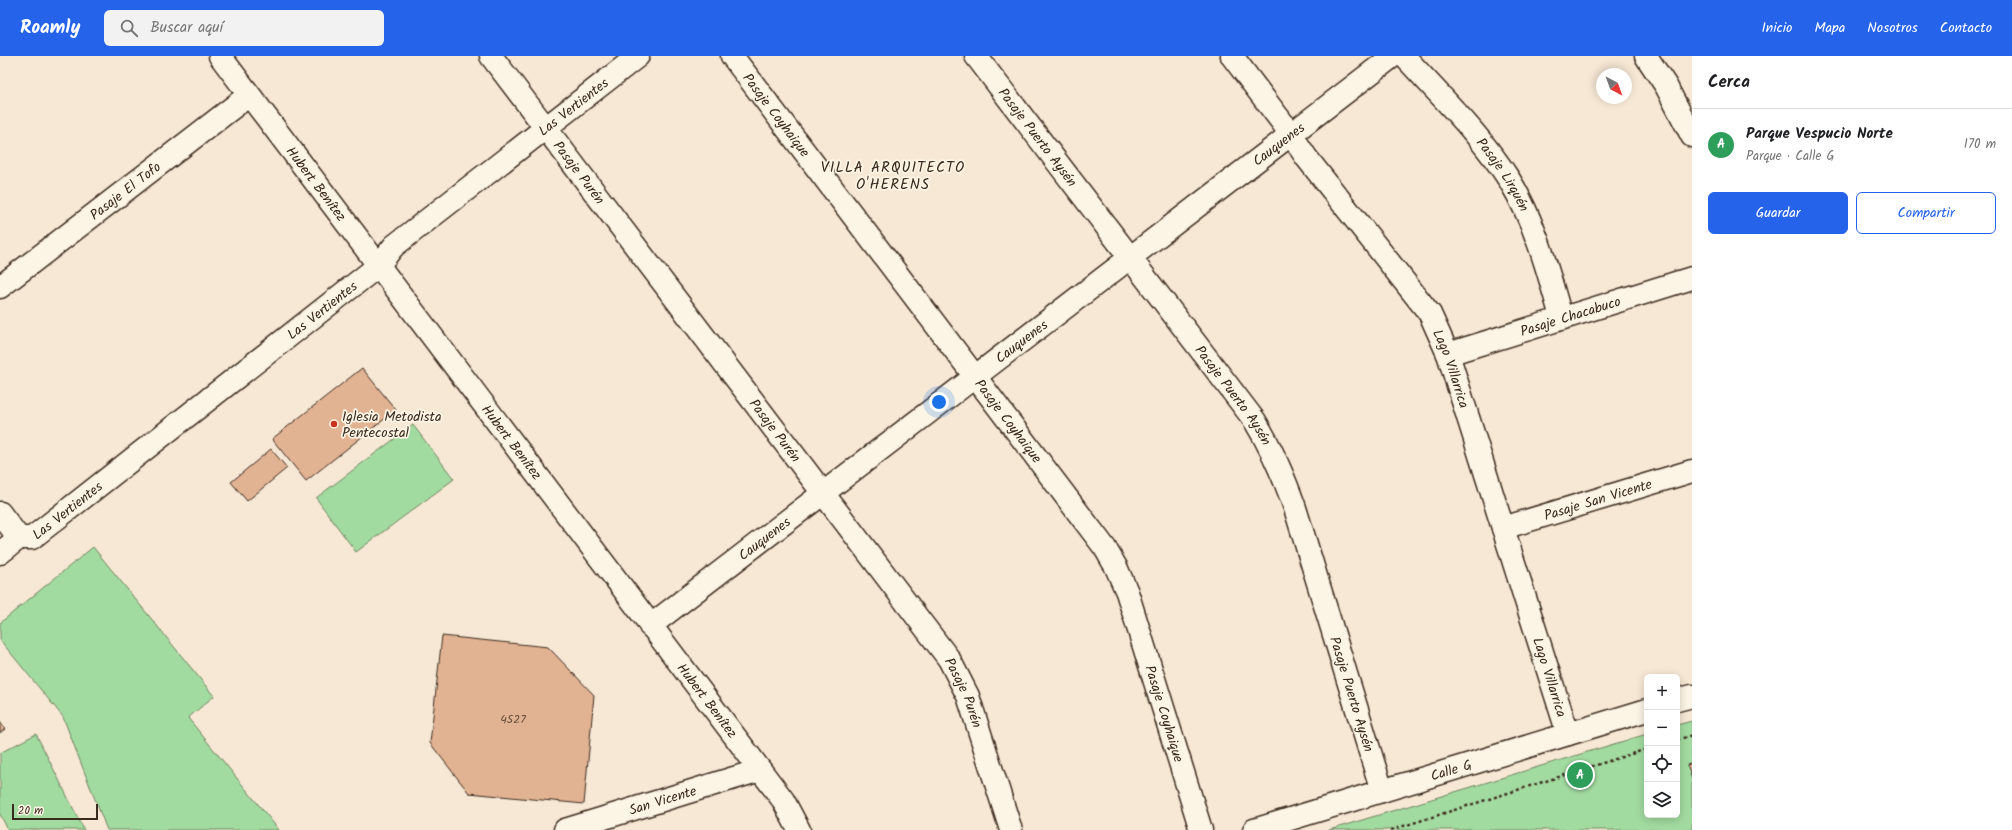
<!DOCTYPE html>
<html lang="es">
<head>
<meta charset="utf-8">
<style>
  :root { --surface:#fff; --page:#f2f2f2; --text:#202124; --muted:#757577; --line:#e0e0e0; --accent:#2563eb }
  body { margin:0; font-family:Kalam,sans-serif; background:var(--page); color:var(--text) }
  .controls { position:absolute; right:12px; bottom:12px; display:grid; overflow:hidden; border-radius:6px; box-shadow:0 2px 10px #0003 }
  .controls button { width:36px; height:36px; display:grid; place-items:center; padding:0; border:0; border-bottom:1px solid var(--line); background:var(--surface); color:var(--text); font:20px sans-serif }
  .compass { position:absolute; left:1596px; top:12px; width:36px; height:36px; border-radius:50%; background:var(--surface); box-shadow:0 2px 10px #0003; rotate:139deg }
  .scale { position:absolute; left:12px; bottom:10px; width:86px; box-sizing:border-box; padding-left:4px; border:2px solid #3b2a1e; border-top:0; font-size:11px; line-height:14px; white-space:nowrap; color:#3b2a1e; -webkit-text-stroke:3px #fcf5e5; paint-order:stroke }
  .you { position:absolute; left:939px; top:346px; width:14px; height:14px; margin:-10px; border:3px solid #fff; border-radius:50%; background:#1a73e8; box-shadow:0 0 0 6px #1a73e833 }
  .badge { display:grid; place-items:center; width:26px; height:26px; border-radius:50%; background:var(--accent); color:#fff; font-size:13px; font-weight:700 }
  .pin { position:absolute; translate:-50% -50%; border:2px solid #fff; box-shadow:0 1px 4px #0006 }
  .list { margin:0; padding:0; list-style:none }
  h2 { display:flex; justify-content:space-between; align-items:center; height:52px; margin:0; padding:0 16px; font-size:17px }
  h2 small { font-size:13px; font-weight:400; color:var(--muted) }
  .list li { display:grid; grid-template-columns:26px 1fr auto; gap:12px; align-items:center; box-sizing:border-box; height:72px; padding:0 16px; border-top:1px solid var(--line) }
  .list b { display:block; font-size:15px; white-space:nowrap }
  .list p { margin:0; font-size:13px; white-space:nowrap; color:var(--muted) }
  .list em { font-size:13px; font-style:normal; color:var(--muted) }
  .actions { display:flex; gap:8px; padding:12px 16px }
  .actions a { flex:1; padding:9px 0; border:1px solid var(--accent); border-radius:6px; text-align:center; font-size:14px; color:var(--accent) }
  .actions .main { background:var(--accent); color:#fff }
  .icon { flex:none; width:22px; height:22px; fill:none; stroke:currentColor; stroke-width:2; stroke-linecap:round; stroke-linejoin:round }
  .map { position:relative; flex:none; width:1692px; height:774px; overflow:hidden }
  header { display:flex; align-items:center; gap:24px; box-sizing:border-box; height:56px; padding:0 20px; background:var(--accent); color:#fff }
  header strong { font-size:19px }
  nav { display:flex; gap:22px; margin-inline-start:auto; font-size:14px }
  .search { width:280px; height:36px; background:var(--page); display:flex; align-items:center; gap:10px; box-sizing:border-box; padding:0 14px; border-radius:6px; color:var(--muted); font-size:15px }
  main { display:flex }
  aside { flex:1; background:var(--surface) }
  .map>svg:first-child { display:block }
</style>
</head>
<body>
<header>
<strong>Roamly</strong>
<div class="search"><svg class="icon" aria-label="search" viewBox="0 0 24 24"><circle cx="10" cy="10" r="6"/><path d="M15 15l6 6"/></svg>Buscar aquí</div>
<nav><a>Inicio</a><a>Mapa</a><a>Nosotros</a><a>Contacto</a></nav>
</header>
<main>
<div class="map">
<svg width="1692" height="774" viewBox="0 0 1692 774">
  <rect width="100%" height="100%" fill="#f7e8d5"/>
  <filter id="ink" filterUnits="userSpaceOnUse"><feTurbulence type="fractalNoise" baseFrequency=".025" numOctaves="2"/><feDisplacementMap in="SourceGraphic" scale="8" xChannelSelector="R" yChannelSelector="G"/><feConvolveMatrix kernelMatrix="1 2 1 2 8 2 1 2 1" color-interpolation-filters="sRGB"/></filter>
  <g filter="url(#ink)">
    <g fill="#a2dba0" stroke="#6e825f">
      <path d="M413,369L454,423L356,496L316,442Z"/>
      <path d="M93,491L214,640L188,662L279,774H107L63,661L0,584V567Z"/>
      <path d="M1692,665V774H1329L1647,678V759H1677V669Z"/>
      <path d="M36,678L84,774H8L0,758V697Z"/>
    </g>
    <g fill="#e2b393" stroke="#3b2a1e">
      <path d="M362,312L396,354L306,425L272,383Z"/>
      <path d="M271,393L287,412L247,445L231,426Z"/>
      <path d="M442,580L548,591L594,639L584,748L469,737L430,687Z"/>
      <path d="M0,666L5,673L0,677Z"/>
      <path d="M1692,707V723L1687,709Z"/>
    </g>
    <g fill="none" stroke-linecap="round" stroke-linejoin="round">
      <defs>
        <g id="minor">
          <path id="s1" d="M220,0L783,744L799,774"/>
          <path id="s2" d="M491,0L949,603L968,640L1011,774"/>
          <path id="s3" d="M732,0L1105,492L1116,511L1127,536L1201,774"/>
          <path id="s4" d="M976,0L1255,365C1272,393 1284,421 1295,452L1382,735"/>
          <path id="s5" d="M1232,0L1291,78L1306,101L1430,258L1448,298L1568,678"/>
          <path id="s6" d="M1404,0C1440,40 1481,79 1510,125C1535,166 1548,215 1561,261"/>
          <path d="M1646,0L1666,30L1692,80"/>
          <path id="s7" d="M0,231L249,39"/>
          <path id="s8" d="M1448,298L1692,222"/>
          <path d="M0,457L19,482"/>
          <path id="s9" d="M1503,472L1692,415"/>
          <path id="s10" d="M0,497L19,482H32L378,210L394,190L638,0"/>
          <path id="s11" d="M650,570L1393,0"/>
          <path d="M1677,644L1692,640"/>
          <path id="s12" d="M565,774L760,714"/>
          <path id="s13" d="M1254,774L1647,654"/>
        </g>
      </defs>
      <use href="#minor" stroke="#3b2a1e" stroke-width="25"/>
      <g stroke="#3b2a1e" stroke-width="2.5" stroke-dasharray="3 3" stroke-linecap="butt">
        <path d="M1677,684L1692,679"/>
        <path d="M1391,774L1647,693"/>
      </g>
      <use href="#minor" stroke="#fcf5e5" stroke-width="22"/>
    </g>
  </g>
  <circle fill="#c8321e" stroke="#fcf5e5" stroke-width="1.5" cx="334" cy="368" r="4"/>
  <g text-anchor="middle" stroke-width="3.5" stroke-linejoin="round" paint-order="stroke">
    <g font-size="12" fill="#654c3b">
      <text x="513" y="667">4527</text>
    </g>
    <g font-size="14" fill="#3b2a1e" stroke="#fcf5e5">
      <text dy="5" stroke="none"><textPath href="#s10" startOffset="730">Las Vertientes</textPath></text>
      <text dy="5" stroke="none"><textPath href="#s3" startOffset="74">Pasaje Coyhaique</textPath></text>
      <text dy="5" stroke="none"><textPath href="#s4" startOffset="102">Pasaje Puerto Aysén</textPath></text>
      <text dy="5" stroke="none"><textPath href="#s11" startOffset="792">Cauquenes</textPath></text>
      <text dy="5" stroke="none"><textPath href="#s2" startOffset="146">Pasaje Purén</textPath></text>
      <text dy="5" stroke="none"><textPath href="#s6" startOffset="155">Pasaje Lirquén</textPath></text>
      <text dy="5" stroke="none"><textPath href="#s1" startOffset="160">Hubert Benítez</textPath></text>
      <text dy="5" stroke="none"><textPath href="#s7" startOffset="158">Pasaje El Tofo</textPath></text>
      <text dy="5" stroke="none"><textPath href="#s10" startOffset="406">Las Vertientes</textPath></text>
      <text dy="5" stroke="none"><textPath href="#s8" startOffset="128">Pasaje Chacabuco</textPath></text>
      <text dy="5" stroke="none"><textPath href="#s11" startOffset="468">Cauquenes</textPath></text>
      <text dy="5" stroke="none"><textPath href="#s5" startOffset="384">Lago Villarrica</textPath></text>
      <text dy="5" stroke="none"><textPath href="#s4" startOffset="426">Pasaje Puerto Aysén</textPath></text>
      <text dy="5" stroke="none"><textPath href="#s3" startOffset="458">Pasaje Coyhaique</textPath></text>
      <text dy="5" stroke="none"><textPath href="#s2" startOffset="470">Pasaje Purén</textPath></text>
      <text dy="5" stroke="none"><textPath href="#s1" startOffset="484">Hubert Benítez</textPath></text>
      <text dy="5" stroke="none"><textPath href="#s9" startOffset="99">Pasaje San Vicente</textPath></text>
      <text dy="5" stroke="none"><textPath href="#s10" startOffset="82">Las Vertientes</textPath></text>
      <text dy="5" stroke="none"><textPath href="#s11" startOffset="144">Cauquenes</textPath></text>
      <text dy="5" stroke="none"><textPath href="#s5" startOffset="708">Lago Villarrica</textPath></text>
      <text dy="5" stroke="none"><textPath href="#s2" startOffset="794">Pasaje Purén</textPath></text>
      <text dy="5" stroke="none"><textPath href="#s4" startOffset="750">Pasaje Puerto Aysén</textPath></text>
      <text dy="5" stroke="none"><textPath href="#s1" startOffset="808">Hubert Benítez</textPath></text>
      <text dy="5" stroke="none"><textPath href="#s3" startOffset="794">Pasaje Coyhaique</textPath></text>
      <text dy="5" stroke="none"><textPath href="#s13" startOffset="206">Calle G</textPath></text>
      <text dy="5" stroke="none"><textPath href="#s12" startOffset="102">San Vicente</textPath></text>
    </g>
    <g font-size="14" fill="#3b2a1e" stroke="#fcf5e5" text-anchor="start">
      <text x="342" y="365">Iglesia Metodista<tspan x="342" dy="16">Pentecostal</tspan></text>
    </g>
    <g font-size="15" letter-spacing="1" fill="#3b2a1e" stroke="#fcf5e5">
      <text x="893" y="116">VILLA ARQUITECTO<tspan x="893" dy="17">O'HERENS</tspan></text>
    </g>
  </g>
</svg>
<div class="controls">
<button>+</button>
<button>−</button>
<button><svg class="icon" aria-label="locate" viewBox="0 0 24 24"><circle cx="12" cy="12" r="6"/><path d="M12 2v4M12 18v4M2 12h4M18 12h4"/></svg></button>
<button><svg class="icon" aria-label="layers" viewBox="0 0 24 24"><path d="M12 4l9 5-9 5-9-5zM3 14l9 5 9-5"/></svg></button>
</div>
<svg class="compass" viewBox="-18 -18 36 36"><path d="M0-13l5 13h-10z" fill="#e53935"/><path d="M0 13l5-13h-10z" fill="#757577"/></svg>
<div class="scale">20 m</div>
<div class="you"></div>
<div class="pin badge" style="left:1580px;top:719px;background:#2e9e5b">A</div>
</div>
<aside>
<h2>Cerca<small></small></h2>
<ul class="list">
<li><span class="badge" style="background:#2e9e5b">A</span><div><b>Parque Vespucio Norte</b><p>Parque · Calle G</p></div><em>170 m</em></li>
</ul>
<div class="actions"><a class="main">Guardar</a><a>Compartir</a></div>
</aside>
</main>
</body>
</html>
